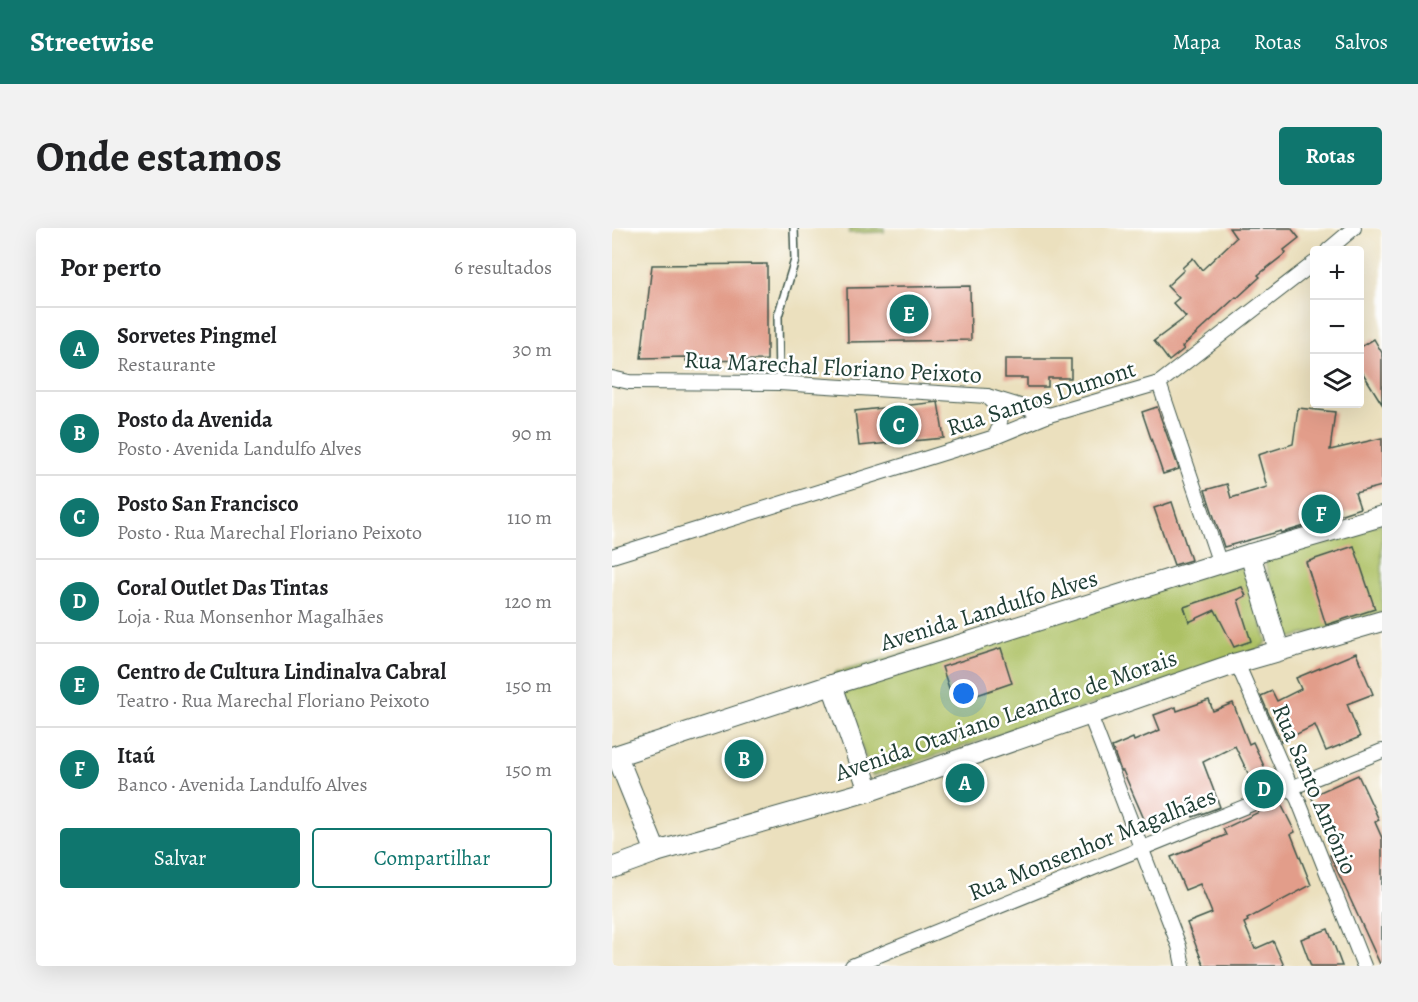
<!DOCTYPE html>
<html lang="pt">
<head>
<meta charset="utf-8">
<style>
  :root { --surface:#fff; --page:#f2f2f2; --text:#202124; --muted:#757577; --line:#e0e0e0; --accent:#0f766e }
  body { margin:0; font-family:Alegreya,serif; background:var(--page); color:var(--text) }
  .controls { position:absolute; right:18px; top:18px; display:grid; overflow:hidden; border-radius:6px; box-shadow:0 6px 24px #0002 }
  .controls button { width:54px; height:54px; display:grid; place-items:center; padding:0; border:0; border-bottom:2px solid var(--line); background:var(--surface); color:var(--text); font:30px sans-serif }
  .you { position:absolute; left:352px; top:466px; width:21px; height:21px; margin:-15px; border:4px solid #fff; border-radius:50%; background:#1a73e8; box-shadow:0 0 0 9px #1a73e833 }
  .badge { display:grid; place-items:center; width:39px; height:39px; border-radius:50%; background:var(--accent); color:#fff; font-size:20px; font-weight:700 }
  .pin { position:absolute; translate:-50% -50%; border:3px solid #fff; box-shadow:0 2px 6px #0006 }
  .list { margin:0; padding:0; list-style:none }
  h2 { display:flex; justify-content:space-between; align-items:center; height:78px; margin:0; padding:0 24px; font-size:26px }
  h2 small { font-size:20px; font-weight:400; color:var(--muted) }
  .list li { display:grid; grid-template-columns:39px 1fr auto; gap:18px; align-items:center; box-sizing:border-box; height:84px; padding:0 24px; border-top:2px solid var(--line) }
  .list b { display:block; font-size:22px; white-space:nowrap }
  .list p { margin:0; font-size:20px; white-space:nowrap; color:var(--muted) }
  .list em { font-size:20px; font-style:normal; color:var(--muted) }
  .actions { display:flex; gap:12px; padding:18px 24px }
  .actions a { flex:1; padding:14px 0; border:2px solid var(--accent); border-radius:6px; text-align:center; font-size:21px; color:var(--accent) }
  .actions .main { background:var(--accent); color:#fff }
  .icon { flex:none; width:33px; height:33px; fill:none; stroke:currentColor; stroke-width:2; stroke-linecap:round; stroke-linejoin:round }
  .map { position:relative; flex:none; width:770px; height:738px; overflow:hidden; border-radius:6px }
  header { display:flex; align-items:center; gap:36px; box-sizing:border-box; height:84px; padding:0 30px; background:var(--accent); color:#fff }
  header strong { font-size:28px }
  nav { display:flex; gap:33px; margin-inline-start:auto; font-size:21px }
  .intro { display:flex; align-items:center; justify-content:space-between; box-sizing:border-box; height:144px; padding:0 36px }
  h1 { margin:0; font-size:42px }
  .button { padding:15px 27px; border-radius:6px; background:var(--accent); color:#fff; font-size:21px; font-weight:700 }
  main { display:flex; gap:36px; padding:0 36px }
  aside { flex:1; background:var(--surface); border-radius:6px; box-shadow:0 6px 24px #0002 }
  .map>svg:first-child { display:block }
</style>
</head>
<body>
<header>
<strong>Streetwise</strong>
<nav><a>Mapa</a><a>Rotas</a><a>Salvos</a></nav>
</header>
<div class="intro"><h1>Onde estamos</h1><a class="button">Rotas</a></div>
<main>
<aside>
<h2>Por perto<small>6 resultados</small></h2>
<ul class="list">
<li><span class="badge">A</span><div><b>Sorvetes Pingmel</b><p>Restaurante</p></div><em>30 m</em></li>
<li><span class="badge">B</span><div><b>Posto da Avenida</b><p>Posto · Avenida Landulfo Alves</p></div><em>90 m</em></li>
<li><span class="badge">C</span><div><b>Posto San Francisco</b><p>Posto · Rua Marechal Floriano Peixoto</p></div><em>110 m</em></li>
<li><span class="badge">D</span><div><b>Coral Outlet Das Tintas</b><p>Loja · Rua Monsenhor Magalhães</p></div><em>120 m</em></li>
<li><span class="badge">E</span><div><b>Centro de Cultura Lindinalva Cabral</b><p>Teatro · Rua Marechal Floriano Peixoto</p></div><em>150 m</em></li>
<li><span class="badge">F</span><div><b>Itaú</b><p>Banco · Avenida Landulfo Alves</p></div><em>150 m</em></li>
</ul>
<div class="actions"><a class="main">Salvar</a><a>Compartilhar</a></div>
</aside>
<div class="map">
<svg width="770" height="738" viewBox="0 0 770 738">
  <rect width="100%" height="100%" fill="#fff"/>
  <filter id="ink" filterUnits="userSpaceOnUse"><feTurbulence type="fractalNoise" baseFrequency=".0167" numOctaves="2"/><feDisplacementMap in="SourceGraphic" scale="12" xChannelSelector="R" yChannelSelector="G"/><feConvolveMatrix kernelMatrix="1 2 1 2 8 2 1 2 1" color-interpolation-filters="sRGB"/></filter>
  <filter id="wash" filterUnits="userSpaceOnUse"><feTurbulence type="fractalNoise" baseFrequency=".008" numOctaves="4" result="noise"/><feDisplacementMap in="SourceGraphic" scale="24" xChannelSelector="R" yChannelSelector="G"/><feGaussianBlur stdDeviation="1.35" result="paint"/><feColorMatrix in="noise" values="0 0 0 0 0 0 0 0 0 0 0 0 0 0 0 0 0 1.4 0 .05"/><feComposite in="paint" operator="in"/></filter>
  <g filter="url(#wash)">
    <rect width="100%" height="100%" fill="#ebe0be"/>
    <g fill="#adc165" stroke="#667f4c" stroke-width="1.5">
      <path d="M237,0H272V4L237,5Z"/>
      <path d="M770,295V385L675,411L652,331Z"/>
      <path d="M610,340H633L655,414L645,423L260,548L223,444Z"/>
    </g>
    <g id="blocks">
      <g fill="#e29d8a">
        <path d="M617,0H679L687,10L672,22L674,25L646,47L648,49L625,70L624,69L570,119L572,121L557,133L542,113L574,89L561,75L567,70L555,58L572,42L570,40L581,30L590,42L624,10Z"/>
        <path d="M155,36V132L74,133V129L29,130L40,37Z"/>
        <path d="M358,58L359,112L236,114L235,60Z"/>
        <path d="M762,111L770,125V176L747,139V120Z"/>
        <path d="M393,131H459V150H436V159H415V150H393Z"/>
        <path d="M326,174L332,210L247,218L243,183Z"/>
        <path d="M545,179L567,241L551,246L530,184Z"/>
        <path d="M686,180L723,184L718,222L770,210V258L743,265L748,280L727,287L723,274L692,285L696,297L669,305V303L612,319L593,262L615,256L619,270L655,259L646,227L681,216Z"/>
        <path d="M560,274L579,332L562,337L542,280Z"/>
        <path d="M742,318L763,381L714,397L694,334Z"/>
        <path d="M630,359L634,368L626,372L639,413L622,419L603,382L577,394L572,379Z"/>
        <path d="M389,420L400,455L342,475L330,439Z"/>
        <path d="M744,425L761,466L735,476L748,509L714,523L703,497L669,514L649,468L660,463L665,473L689,461L684,450Z"/>
        <path d="M597,472L601,483L621,475L637,516L641,514L661,558L645,564L623,518L591,534L608,579L581,589L580,586L567,592L565,587L536,600L511,543H509L500,519L521,510L522,513L548,502L542,487L564,479L565,483Z"/>
        <path d="M746,547L767,592L763,594L770,610V738H769L718,627L725,624L699,568Z"/>
        <path d="M668,574L683,604L679,606L699,657L635,691L636,693L632,695L643,721L661,713L672,738H592L575,695L600,685L588,656L573,662L559,629L614,607L611,601Z"/>
        <path d="M716,701L730,738H699L689,711Z"/>
      </g>
    </g>
  </g>
  <g filter="url(#ink)">
    <use href="#blocks" fill-opacity="0" stroke="#3e5549" stroke-width="1.5"/>
    <g fill="none" stroke-linecap="round" stroke-linejoin="round">
      <defs>
        <path id="lane" d="M167,155L166,88L183,32L182,0"/>
        <g id="street">
          <path d="M716,22L742,0"/>
          <path d="M0,150L17,154L167,155L375,168L437,187"/>
          <path d="M547,155L608,336"/>
          <path d="M375,168L382,175L388,197L383,209"/>
          <path d="M0,328L383,209L437,187L547,155L702,35"/>
          <path d="M625,435L679,559L686,572L752,738"/>
          <path d="M478,487L567,718L571,738"/>
          <path d="M240,738L770,523"/>
        </g>
        <g id="secondary">
          <path d="M638,326L667,422"/>
          <path d="M220,457L257,563"/>
          <path d="M5,528L44,624"/>
          <path d="M0,529L220,457L638,326L770,288"/>
          <path d="M0,640L44,624L257,563L625,435L770,393"/>
        </g>
      </defs>
      <use href="#lane" stroke="#3e5549" stroke-width="10"/>
      <use href="#street" stroke="#3e5549" stroke-width="16"/>
      <use href="#secondary" stroke="#3e5549" stroke-width="22"/>
      <use href="#lane" stroke="#fff" stroke-width="7"/>
      <use href="#street" stroke="#fff" stroke-width="14"/>
      <use href="#secondary" stroke="#fff" stroke-width="20"/>
    </g>
  </g>
  <g text-anchor="middle" stroke-width="5" stroke-linejoin="round" paint-order="stroke">
    <g font-size="24" fill="#1f3d34" stroke="#fff">
      <text transform="translate(221 139) rotate(3)" y="8">Rua Marechal Floriano Peixoto</text>
      <text transform="translate(429 170) rotate(-18)" y="8">Rua Santos Dumont</text>
      <text transform="translate(377 382) rotate(-17)" y="8">Avenida Landulfo Alves</text>
      <text transform="translate(394 487) rotate(-19)" y="8">Avenida Otaviano Leandro de Morais</text>
      <text transform="translate(703 561) rotate(67)" y="8">Rua Santo Antônio</text>
      <text transform="translate(480 616) rotate(-22)" y="8">Rua Monsenhor Magalhães</text>
    </g>
  </g>
</svg>
<div class="controls">
<button>+</button>
<button>−</button>
<button><svg class="icon" aria-label="layers" viewBox="0 0 24 24"><path d="M12 4l9 5-9 5-9-5zM3 14l9 5 9-5"/></svg></button>
</div>
<div class="you"></div>
<div class="pin badge" style="left:353px;top:555px">A</div>
<div class="pin badge" style="left:132px;top:531px">B</div>
<div class="pin badge" style="left:287px;top:197px">C</div>
<div class="pin badge" style="left:652px;top:561px">D</div>
<div class="pin badge" style="left:297px;top:86px">E</div>
<div class="pin badge" style="left:709px;top:286px">F</div>
</div>
</main>
</body>
</html>
